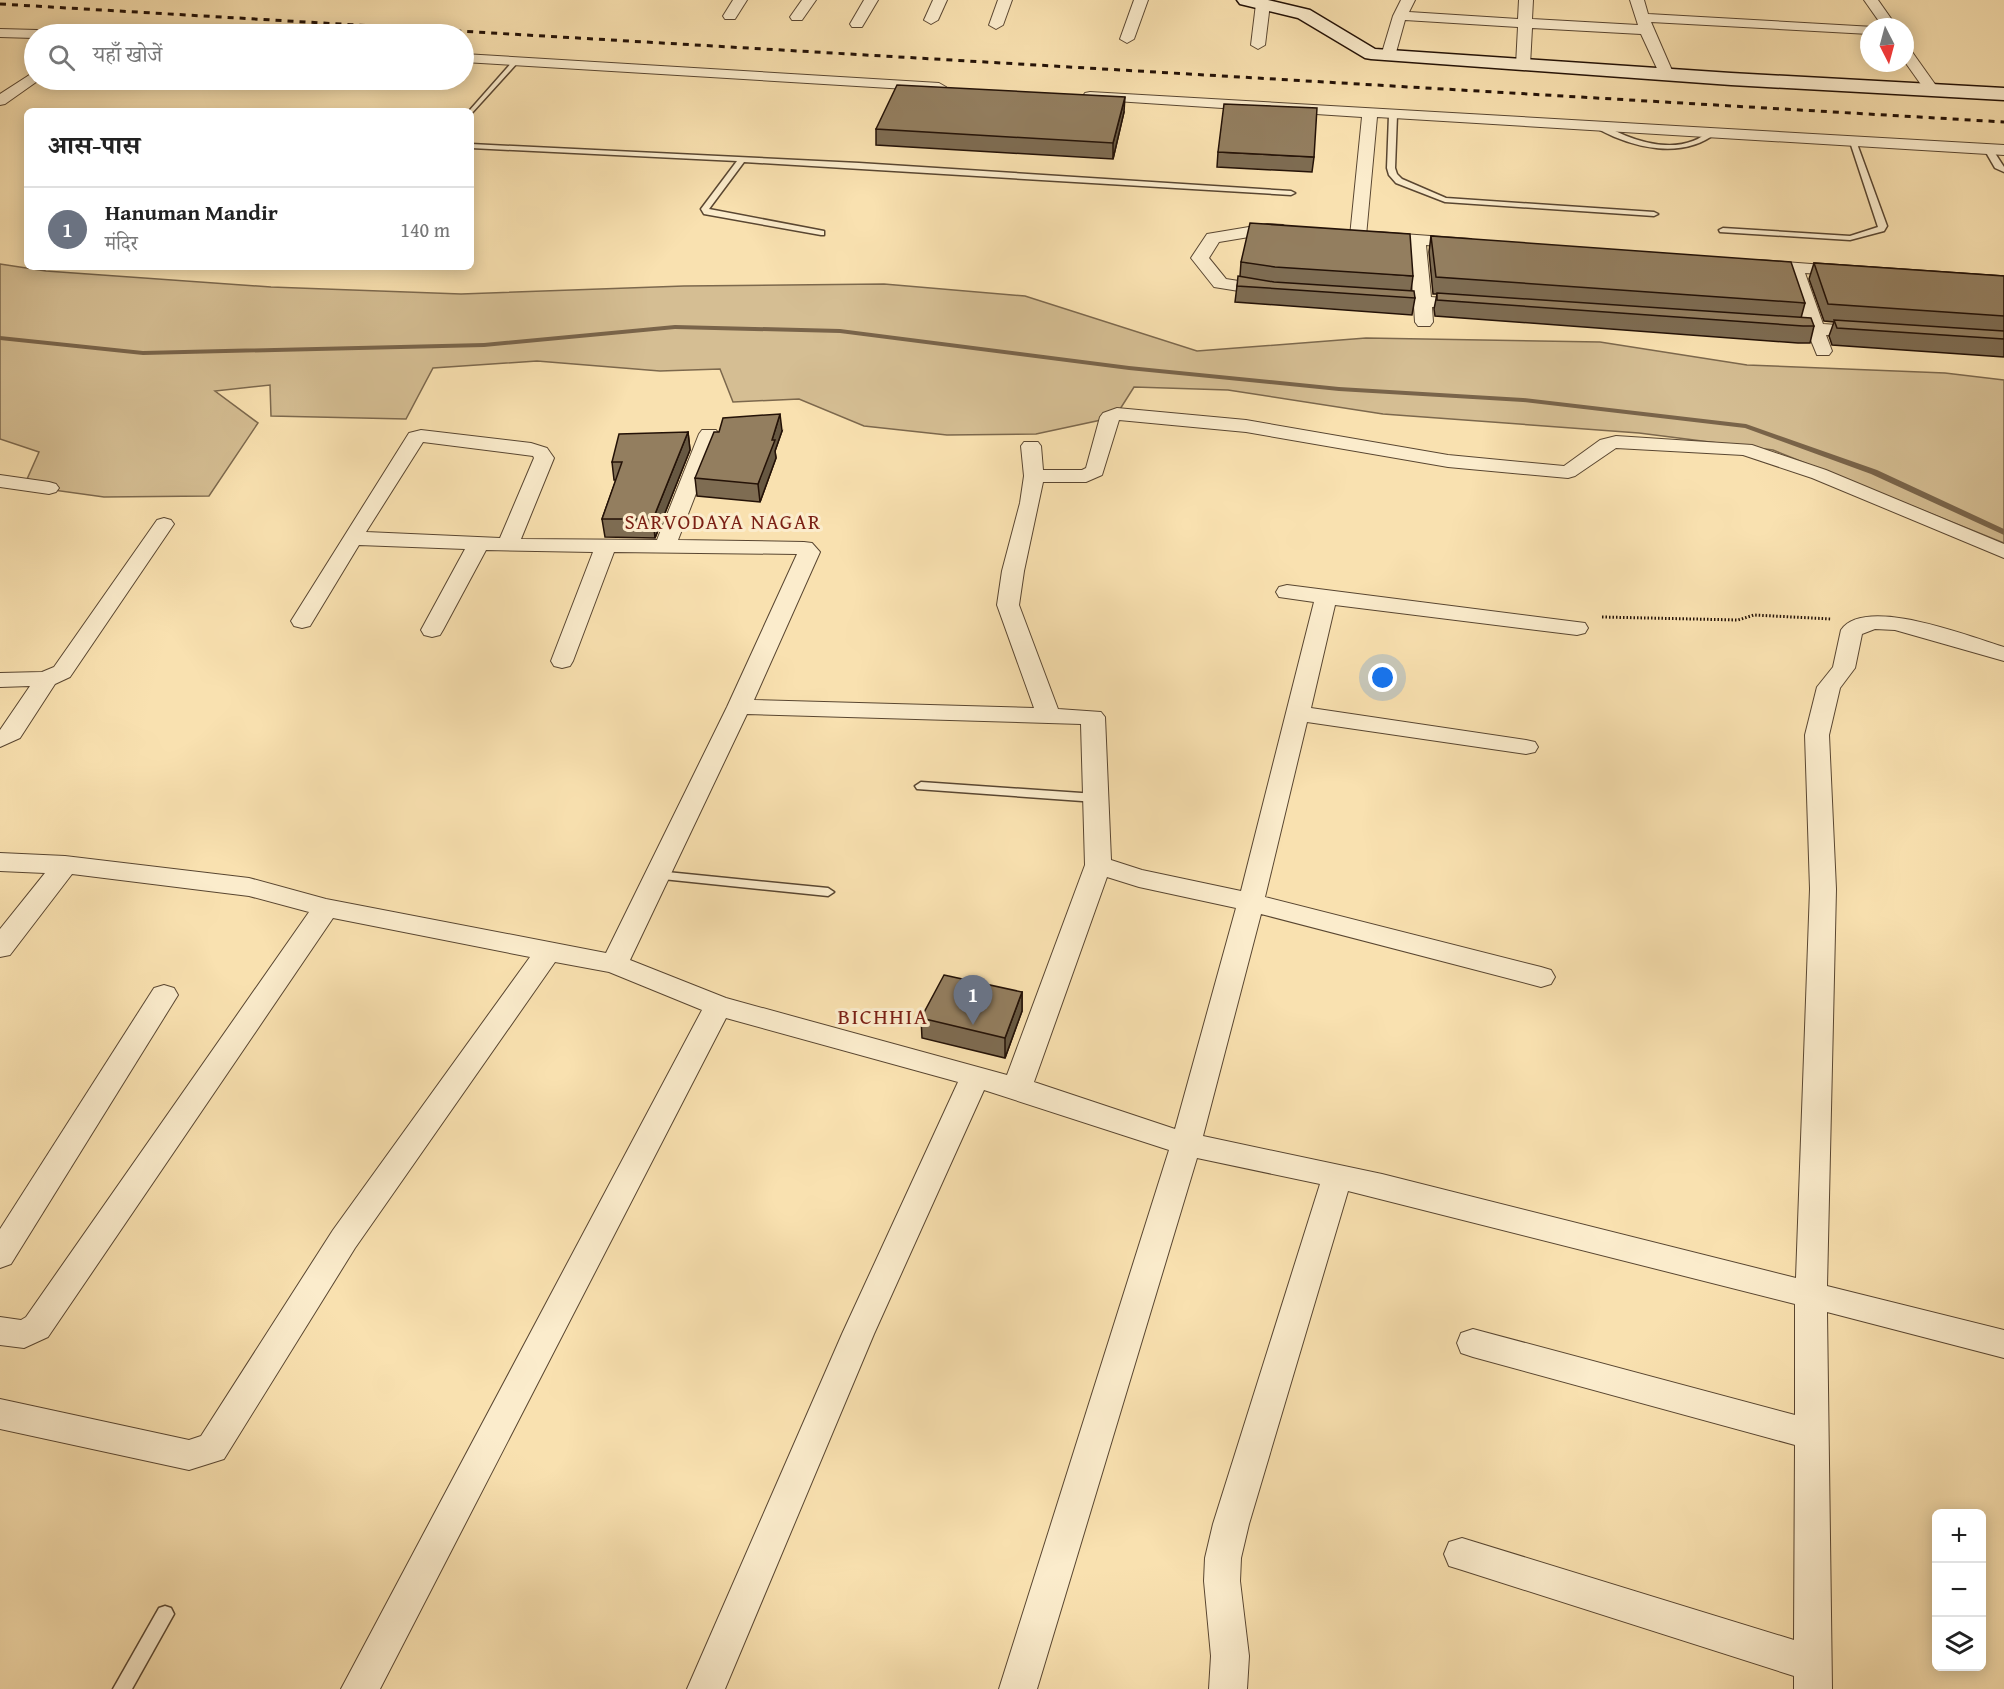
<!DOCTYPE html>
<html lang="hi">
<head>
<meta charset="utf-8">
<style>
  :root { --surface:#fff; --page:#f2f2f2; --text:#222; --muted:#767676; --line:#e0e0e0; --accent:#b45309 }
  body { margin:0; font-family:"Gentium Book Plus","Noto Serif Devanagari",serif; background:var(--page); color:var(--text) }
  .controls { position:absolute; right:18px; bottom:18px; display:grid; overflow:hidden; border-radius:9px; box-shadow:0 3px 15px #0003 }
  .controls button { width:54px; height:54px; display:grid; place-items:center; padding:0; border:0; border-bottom:2px solid var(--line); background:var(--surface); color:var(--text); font:30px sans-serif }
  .compass { position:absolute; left:1860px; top:18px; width:54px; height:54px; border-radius:50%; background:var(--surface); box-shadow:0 3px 15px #0003; rotate:174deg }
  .you { position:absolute; left:1383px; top:678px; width:21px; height:21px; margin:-15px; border:4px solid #fff; border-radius:50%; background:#1a73e8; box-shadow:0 0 0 9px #1a73e833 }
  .badge { display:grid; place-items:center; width:39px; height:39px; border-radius:50%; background:var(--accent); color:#fff; font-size:20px; font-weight:700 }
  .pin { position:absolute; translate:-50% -50px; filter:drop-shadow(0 2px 3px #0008) }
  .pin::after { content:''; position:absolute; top:32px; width:21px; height:18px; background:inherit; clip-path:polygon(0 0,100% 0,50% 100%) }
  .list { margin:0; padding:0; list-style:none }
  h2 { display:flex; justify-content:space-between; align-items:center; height:78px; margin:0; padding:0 24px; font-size:26px }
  h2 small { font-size:20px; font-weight:400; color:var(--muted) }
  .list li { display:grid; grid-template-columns:39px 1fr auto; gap:18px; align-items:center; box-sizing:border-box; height:84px; padding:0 24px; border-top:2px solid var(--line) }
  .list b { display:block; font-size:22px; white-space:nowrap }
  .list p { margin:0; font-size:20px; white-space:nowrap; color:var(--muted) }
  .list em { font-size:20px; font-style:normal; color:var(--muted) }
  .icon { flex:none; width:33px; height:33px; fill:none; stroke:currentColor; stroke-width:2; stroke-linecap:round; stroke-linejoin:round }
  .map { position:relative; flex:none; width:2004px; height:1689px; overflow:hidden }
  .search { position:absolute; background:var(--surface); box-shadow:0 3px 15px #0003; left:24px; top:24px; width:450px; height:66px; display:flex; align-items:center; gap:15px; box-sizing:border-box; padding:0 21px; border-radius:33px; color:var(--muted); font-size:22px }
  .panel { position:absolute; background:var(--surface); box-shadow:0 3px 15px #0003; left:24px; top:108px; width:450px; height:162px; border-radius:9px }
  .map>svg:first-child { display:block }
</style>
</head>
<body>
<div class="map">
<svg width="2004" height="1689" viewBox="0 0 2004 1689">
  <rect width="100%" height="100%" fill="#f9e1b0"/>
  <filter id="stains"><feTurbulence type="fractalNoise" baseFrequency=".00333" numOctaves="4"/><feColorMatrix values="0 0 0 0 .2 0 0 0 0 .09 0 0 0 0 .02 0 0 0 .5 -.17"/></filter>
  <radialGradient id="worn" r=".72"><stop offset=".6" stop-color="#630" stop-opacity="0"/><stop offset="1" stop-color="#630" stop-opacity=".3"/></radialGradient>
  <path fill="#d5be93" stroke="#7c684d" stroke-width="1.5" d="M0,264L46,271L271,287L461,294L684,286L884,284L1025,296L1197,351L1366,338L1600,342L1747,365L1945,373L2004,380V543L1773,450L1639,433L1383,414L1228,390L1134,387L1115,417L1036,434L947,435L864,426L799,399L733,402L720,369L660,371L537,361L433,368L406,419L271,416L270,385L215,391L258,423L209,496L104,497L24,486L39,452L0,439Z"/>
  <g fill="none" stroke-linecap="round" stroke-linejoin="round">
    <path fill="#79644a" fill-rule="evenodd" d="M675,325L840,329L1129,366L1339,387L1523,398L1746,424L1877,470L2004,529V535L1871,474L1745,428L1523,402L1339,391L1129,370L840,333L675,329L484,347L143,355L0,340V336L143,351L484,343Z"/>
    <defs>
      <g id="lane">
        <path d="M514,60L519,61L471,114V111H469Z"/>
        <path d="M1393,113L1397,115L1395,168L1397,174L1402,179L1446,198L1654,212L1658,214L1654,216L1445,202L1396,183L1389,175L1387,168L1389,115Z"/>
        <path d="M1598,125H1604C1628,139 1665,152 1693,141C1699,139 1704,135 1709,131L1716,133C1682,160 1633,148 1598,129Z"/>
        <path d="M1849,139L1856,141L1887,226L1884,231L1850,240L1720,232L1719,230L1723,228L1850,236L1878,227Z"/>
        <path d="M471,144L859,163L1291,191L1295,193L1291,195L744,162L709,209L824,231V235H821L704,214L701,209L737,161L471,148Z"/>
        <path d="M1985,147H1991L2004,167V172L1995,168L1984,149Z"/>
        <path d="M921,782L1096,794L1102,798L1096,802L917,789L915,786Z"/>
        <path d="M657,871L828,888L834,892L828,896L653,878L651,875Z"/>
        <path d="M165,1606L171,1608L174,1614L132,1689H113L159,1608Z"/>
      </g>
      <g id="street">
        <path d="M733,0H747L735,19H725L723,16Z"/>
        <path d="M802,0H816L802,20H792L790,17Z"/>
        <path d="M864,0H878L862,27H852L850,24Z"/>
        <path d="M933,0H947L938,20L931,24L924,20Z"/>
        <path d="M998,0H1012L1003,25L996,29L989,25Z"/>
        <path d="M1134,0H1148L1134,39L1127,43L1120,39Z"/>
        <path d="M1263,0L1270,4L1265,45L1258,49L1251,45L1256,4Z"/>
        <path d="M1401,0H1415L1409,12L1518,19L1519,0H1533L1532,19L1638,25L1630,0H1644L1648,14L1874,27H1869V34L1651,22L1674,75L1667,79L1660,75L1641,34L1532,28L1530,65L1523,69L1516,65L1518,27L1405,20L1395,56L1388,60L1383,59L1381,56L1393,16Z"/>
        <path d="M1864,0H1878L1897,27H1883Z"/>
        <path d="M0,29L37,30L44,34H34V38L0,37Z"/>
        <path d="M1905,48L1910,49L1937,87L1939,90L1937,93H1927L1905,62Z"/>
        <path d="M464,54L939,83L946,87L939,91L464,62Z"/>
        <path d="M34,72V80H39L5,104L0,105V94Z"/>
        <path d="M1090,92L2004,145V155L1377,117L1366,236L1358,241L1350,236L1362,117L1085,99L1083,96L1085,93Z"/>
        <path d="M1267,224L1283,225L1291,230L1283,235L1267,234L1219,242L1209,258L1226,279L1276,287L1279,291L1276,295L1270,296L1214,287L1191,258L1207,234Z"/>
        <path d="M1376,232L1471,239L1473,243L1471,247L1465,248L1426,245L1431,297L1477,301L1480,305L1477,309L1432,307L1433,322L1430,326H1418L1415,322L1414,306L1375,302L1372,298L1375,294L1413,295L1409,244L1370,241L1368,237Z"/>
        <path d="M1759,260L1851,267L1854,271L1851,275L1845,276L1805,273L1823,324L1866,327L1872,328L1875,332L1872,336L1866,337L1826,335L1832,351L1829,355H1817L1808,333L1773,330L1770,326L1773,322H1804L1787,272L1753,269L1750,265L1753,261Z"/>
        <path d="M1117,408L1246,420L1448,455L1564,466L1600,440L1616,436L1752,445L1826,470L2004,544V558L1812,478L1743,455L1616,448L1575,476L1568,478L1448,467L1246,432L1119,420L1102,475L1086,482H1043L1024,571L1019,605L1058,709L1101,712L1105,717L1111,860L1142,870L1241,891L1314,602L1279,597L1276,592L1279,587L1287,585L1585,623L1588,628L1585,633L1577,635L1335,605L1311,708L1526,740L1535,742L1538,747L1535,752L1526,754L1307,722L1265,897L1541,967L1551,970L1555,977L1551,984L1541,987L1261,914L1203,1136L1382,1174L1796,1278L1810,889L1805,735L1817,687L1833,667L1841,630C1865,595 1970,637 2004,647V661L1895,630L1875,629L1862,634L1855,668L1840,688L1829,735L1836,889L1827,1286L2004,1330V1358L1827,1312L1832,1689H1794V1676L1462,1570L1449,1566L1444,1554L1449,1542L1462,1538L1794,1640L1795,1445L1473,1357L1461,1353L1457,1343L1461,1333L1473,1329L1795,1415V1304L1348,1191L1249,1524L1241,1558L1240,1581L1249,1656L1247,1689H1209L1211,1656L1204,1581L1205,1558L1213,1524L1320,1184L1197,1158L1037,1689H999L1169,1150L984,1090L874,1334L725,1689H687L842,1334L958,1082L726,1018L380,1689H341L702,1010L609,972L555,962L355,1248L224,1459L189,1470L0,1429V1399L189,1440L201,1436L333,1230L530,957L333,918L48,1337L24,1348L0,1345V1317L21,1320L26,1317L309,912L249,896L72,874L10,955L0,957V929L45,873L0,871V853L65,856L249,878L326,899L606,953L727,707L797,554L614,552L573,661L570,666L562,668L554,666L551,661L593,552L486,550L443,630L440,635L432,637L424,635L421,630L465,549L359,545L310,626L302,628L294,626L291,621L409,433L421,430L531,443L547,448L554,458L521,539L657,540L699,434L702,430H716L719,434L678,540L804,542L812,543L820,552L754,700L1034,708L997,605L1002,571L1020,503L1024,476L1021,446L1024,442H1038L1041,446L1043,470H1082L1086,468L1100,417L1103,413ZM423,442L533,456L534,458L500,538L366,532ZM747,714L1081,724L1085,865L1007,1075L726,998L630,960ZM1107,877L1139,887L1236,908L1175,1129L1034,1082Z"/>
        <path d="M0,475L49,482L56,484L59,488L56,492L49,494L0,487Z"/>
        <path d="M164,518L171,520L174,524L70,677L55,684L20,738L0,747V730L30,686L0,687V673L42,672L54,667L157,520Z"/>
        <path d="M164,985L174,988L178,995L11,1264L0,1268V1229L154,988Z"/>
      </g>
      <path id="secondary" d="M1237,0H1268L1310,10L1375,49L1731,73L2004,88V100L1731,85L1371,59L1365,58L1298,18L1240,4Z"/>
    </defs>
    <use href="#lane" stroke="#594631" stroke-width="3"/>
    <use href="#street" stroke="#594631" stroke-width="2"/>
    <use href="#secondary" stroke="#241207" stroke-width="3"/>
    <path stroke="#241207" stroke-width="3" stroke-dasharray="1.5 2" stroke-linecap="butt" d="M1602,617L1738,620L1754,615L1831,619"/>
    <use href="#lane" fill="#fbeccc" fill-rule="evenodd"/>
    <use href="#street" fill="#fbeccc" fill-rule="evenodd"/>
    <use href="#secondary" fill="#fbeccc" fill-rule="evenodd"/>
    <path stroke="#241207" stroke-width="3" stroke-dasharray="6 6" stroke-linecap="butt" d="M0,4L2004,122"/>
  </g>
  <g fill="#7e6c52" stroke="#241207" stroke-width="1.5">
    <path d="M1124,112L1113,159L876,145V129Z"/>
    <path d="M1218,152L1314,157L1312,172L1217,167Z"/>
    <path d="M1431,236L1805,303L1801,318L1814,326L1810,343H1798L1435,316L1434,309L1437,294H1433L1429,252Z"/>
    <path d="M1241,262L1413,276L1411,291L1415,298L1412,315L1235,302L1237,286L1240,276Z"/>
    <path d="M1814,263L2004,276V357L1832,345L1829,336L1834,322L1824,321L1809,279Z"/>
    <path d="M782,431L775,451L776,458L760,502L697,496L695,478Z"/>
    <path d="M688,432L690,450L655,538L605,537L602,519L616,480H614L612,462Z"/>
    <path d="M1022,992V1011L1005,1058L922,1038L921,1018Z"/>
  </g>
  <g fill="#675842" stroke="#241207" stroke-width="1.5">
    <path d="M1125,97L1124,112L1113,159V143Z"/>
    <path d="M780,414L782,431L775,451L776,458L760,502L758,484Z"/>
    <path d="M688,432L690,450L655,538L653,519Z"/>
    <path d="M1022,992V1011L1005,1058V1038Z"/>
  </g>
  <g fill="#937e5f" stroke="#241207" stroke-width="1.5">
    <path d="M897,85L1125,97L1113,143L876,129Z"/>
    <path d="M1224,104L1317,108L1314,157L1218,152Z"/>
    <path d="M1250,223L1410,234L1413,276L1275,267L1241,262Z"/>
    <path d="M1431,236L1791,262L1805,303L1436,277Z"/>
    <path d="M1814,263L2004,276V316L1828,304Z"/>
    <path d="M1238,276L1274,282L1414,291L1415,298L1237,286Z"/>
    <path d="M1437,293L1811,318L1814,326H1803L1437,300Z"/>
    <path d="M1834,320L2004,331V339L1837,328Z"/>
    <path d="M780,414L772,440H775L758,484L695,478L714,432H719L723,418Z"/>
    <path d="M688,432L653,519H602L622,462H612L619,434Z"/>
    <path d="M944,975L1022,992L1005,1038L921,1018Z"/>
  </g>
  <g text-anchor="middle" stroke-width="6" stroke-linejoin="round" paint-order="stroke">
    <g font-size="21" letter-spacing="1.5" fill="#7a1f14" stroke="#fbeccc">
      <text x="723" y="529">SARVODAYA NAGAR</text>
    </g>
    <g font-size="22" letter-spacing="1.5" fill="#7a1f14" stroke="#fbeccc">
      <text x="883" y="1024">BICHHIA</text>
    </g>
  </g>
  <rect width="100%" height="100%" filter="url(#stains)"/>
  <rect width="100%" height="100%" fill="url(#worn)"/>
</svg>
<div class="controls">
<button>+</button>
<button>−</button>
<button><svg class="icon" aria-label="layers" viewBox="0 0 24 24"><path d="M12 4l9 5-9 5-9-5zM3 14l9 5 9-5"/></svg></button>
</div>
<svg class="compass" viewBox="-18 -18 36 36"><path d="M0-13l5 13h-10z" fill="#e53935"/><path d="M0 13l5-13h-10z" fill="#767676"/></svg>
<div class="you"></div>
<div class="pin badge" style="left:973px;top:1025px;background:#6b7280">1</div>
<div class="search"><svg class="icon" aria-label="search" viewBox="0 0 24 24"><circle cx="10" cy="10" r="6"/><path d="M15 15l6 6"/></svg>यहाँ खोजें</div>
<section class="panel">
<h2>आस-पास<small></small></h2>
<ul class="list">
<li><span class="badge" style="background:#6b7280">1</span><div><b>Hanuman Mandir</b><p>मंदिर</p></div><em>140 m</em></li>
</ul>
</section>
</div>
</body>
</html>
